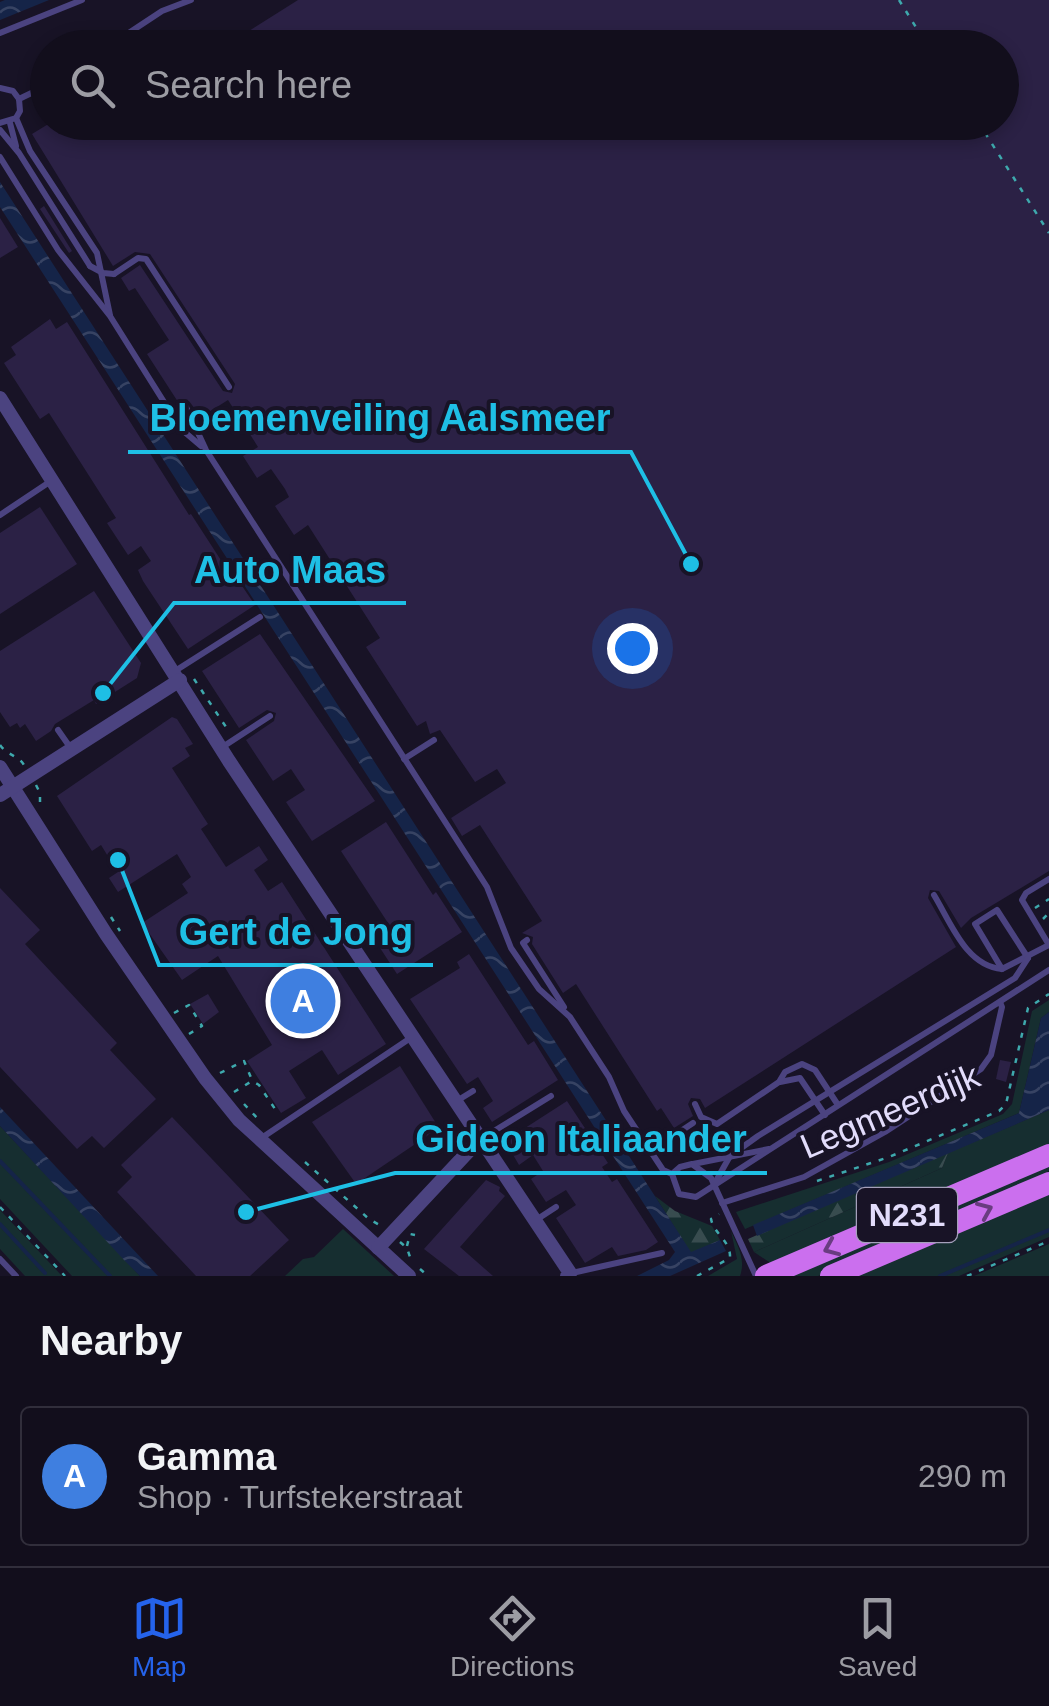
<!DOCTYPE html>
<html lang="en">
<head>
<meta charset="utf-8">
<style>
  :root { --surface:#120e1c; --page:#1f1c29; --text:#f1f3f6; --muted:#9c9ca3; --line:#312e3b; --accent:#2563eb }
  body { margin:0; font-family:Helvetica,sans-serif; background:var(--page); color:var(--text) }
  .you { position:absolute; left:632px; top:648px; width:35px; height:35px; margin:-25px; border:8px solid #fff; border-radius:50%; background:#1a73e8; box-shadow:0 0 0 15px #1a73e833 }
  .badge { display:grid; place-items:center; width:65px; height:65px; border-radius:50%; background:var(--accent); color:#fff; font-size:32px; font-weight:700 }
  .pin { position:absolute; translate:-50% -50%; border:5px solid #fff; box-shadow:0 2px 10px #0006 }
  .list { margin:0; padding:0; list-style:none }
  h2 { display:flex; justify-content:space-between; align-items:center; height:130px; margin:0; padding:0 40px; font-size:42px }
  h2 small { font-size:32px; font-weight:400; color:var(--muted) }
  .list li { display:grid; grid-template-columns:65px 1fr auto; gap:30px; align-items:center; box-sizing:border-box; height:140px; margin:0 20px 20px; padding:0 20px; border:2px solid var(--line); border-radius:10px }
  .list b { display:block; font-size:38px; white-space:nowrap }
  .list p { margin:0; font-size:32px; white-space:nowrap; color:var(--muted) }
  .list em { font-size:32px; font-style:normal; color:var(--muted) }
  .icon { flex:none; width:55px; height:55px; fill:none; stroke:currentColor; stroke-width:2; stroke-linecap:round; stroke-linejoin:round }
  .map { position:relative; flex:none; width:1049px; height:1276px; overflow:hidden }
  .search { position:absolute; background:var(--surface); box-shadow:0 5px 15px #0003; left:30px; right:30px; top:30px; height:110px; display:flex; align-items:center; gap:25px; box-sizing:border-box; padding:0 35px; border-radius:55px; color:var(--muted); font-size:38px }
  .sheet { height:290px; background:var(--surface) }
  nav { display:flex; justify-content:space-around; align-items:center; box-sizing:border-box; height:140px; border-top:2px solid var(--line); background:var(--surface); font-size:28px; color:var(--muted) }
  nav a { display:grid; justify-items:center; gap:5px }
  nav .on { color:var(--accent) }
  .map>svg:first-child { display:block }
</style>
</head>
<body>
<div class="map">
<svg width="1049" height="1276" viewBox="0 0 1049 1276">
  <defs>
    <pattern id="forest-firs" width="22" height="20" patternUnits="userSpaceOnUse" patternTransform="scale(2.5)"><rect width="22" height="20" fill="#162e30"/><path d="M5 1l3.5 6h-7zM16 11l3.5 6h-7z" fill="#384c4f"/></pattern>
    <pattern id="water-waves" width="16" height="10" patternUnits="userSpaceOnUse" patternTransform="scale(2.5)"><rect width="16" height="10" fill="#152448"/><path d="M0 5q4-4 8 0t8 0" fill="none" stroke="#374363"/></pattern>
  </defs>
  <rect width="100%" height="100%" fill="#181326"/>
  <g fill="#162e30">
    <path d="M1049,1000V1012L1041,1018L1019,1113L745,1229L736,1212L889,1162L1003,1114L1012,1104L1032,1011Z"/>
    <path d="M1049,1110V1149L772,1264L754,1252L942,1168L948,1153Z"/>
    <path d="M0,1126L140,1276H72L0,1199Z"/>
    <path d="M1049,1162V1171L968,1212L818,1276H787Z"/>
    <path d="M1049,1192V1237L959,1276H849Z"/>
    <path d="M0,1210L62,1276H25L0,1249Z"/>
    <path d="M343,1229L394,1276H285L303,1259L314,1257Z"/>
    <path d="M731,1231C738,1247 746,1259 740,1276H708L737,1259Z"/>
    <path d="M1049,1244V1276H974Z"/>
  </g>
  <g fill="url(#forest-firs)">
    <path d="M948,1153L942,1168L754,1252L748,1239Z"/>
    <path d="M655,1196L675,1211L712,1226L720,1240L691,1253Z"/>
  </g>
  <g fill="url(#water-waves)">
    <path d="M5,0H49L0,20V2Z"/>
    <path d="M0,182L691,1252L720,1240L726,1251L670,1276H637L669,1260L675,1252L0,207Z"/>
    <path d="M1049,1012V1110L757,1236L753,1225L1019,1113L1041,1018Z"/>
    <path d="M0,1107L158,1276H140L124,1260L0,1126Z"/>
  </g>
  <g fill="none" stroke-linecap="round" stroke-linejoin="round">
    <g stroke="#152448" stroke-width="4">
      <path d="M0,1161L110,1276"/>
      <path d="M0,1224L45,1273"/>
      <path d="M940,1276L1049,1230"/>
    </g>
  </g>
  <g fill="#2b2145">
    <path d="M298,0H1049V871L971,918L961,928L939,891L930,890L928,898L956,947L705,1108L700,1099L691,1098L688,1104L693,1116L674,1128L661,1108L657,1111L576,984L563,993L532,944L533,937L522,933L542,921L480,825L462,836L451,818L506,783L497,769L475,782L440,730L430,734L426,721L417,726L366,647L380,638L308,525L294,535L275,506L289,497L285,489L271,469L257,478L243,456L258,447L228,400L201,417L189,401L180,405L147,354L169,340L135,288L129,291L121,278L140,265L223,391L232,393L235,384L150,254L135,252L113,266L32,134L50,123L59,134L76,122H1002V48H209L226,37L230,43Z"/>
    <path d="M183,32L193,48H174L169,41Z"/>
    <path d="M44,206L72,251L69,253L40,209Z"/>
    <path d="M0,218L18,247L0,258Z"/>
    <path d="M50,319L56,329L67,322L189,515L191,514L237,585L240,583L255,605L188,649L143,581L138,570L151,561L141,546L128,555L107,523L116,518L49,413L40,419L4,363L16,355L11,347Z"/>
    <path d="M40,507L77,564L0,614V533Z"/>
    <path d="M94,591L141,663L137,678L96,704L94,700L55,724L51,731L36,741L25,724L20,728L17,723L10,727L0,712V651Z"/>
    <path d="M260,634L375,801L312,841L286,802L305,790L291,769L273,781L246,740L274,721L276,713L267,710L239,728L202,671Z"/>
    <path d="M172,717L177,719L193,744L185,748L190,756L172,768L208,824L201,829L226,867L259,846L268,860L254,870L268,891L282,882L386,1044L338,1075L322,1050L289,1071L306,1098L281,1113L247,1061L272,1045L218,956L182,980L142,923L188,893L182,884L191,877L177,854L118,892L109,878L118,872L109,858L101,845L92,851L57,796Z"/>
    <path d="M386,822L433,895L436,892L462,932L397,974L371,934L388,923L341,851Z"/>
    <path d="M0,888L40,930L25,944L117,1043L110,1050L156,1099L104,1148L92,1136L77,1149L0,1067Z"/>
    <path d="M469,954L528,1045L534,1041L558,1080L492,1122L483,1108L493,1101L478,1077L467,1084L410,999L460,968L457,962Z"/>
    <path d="M208,994L219,1012L203,1024L190,1004Z"/>
    <path d="M1000,1060L1011,1062L1006,1082L996,1079Z"/>
    <path d="M400,1066L439,1128L359,1182L354,1181L312,1122Z"/>
    <path d="M567,1101L608,1163L602,1167L612,1182L617,1179L658,1242L646,1250L618,1256L612,1247L585,1263L556,1218L576,1205L566,1190L546,1202L531,1179L543,1171L533,1155L519,1165L505,1141Z"/>
    <path d="M172,1117L289,1240L250,1276H196L117,1192L132,1177L121,1165Z"/>
    <path d="M486,1180L500,1187L499,1191L505,1196L460,1247L493,1276H459L424,1249Z"/>
  </g>
  <g fill="none" stroke-linecap="round" stroke-linejoin="round">
    <g stroke="#3ea9ad" stroke-width="2.5" stroke-dasharray="5 8" stroke-linecap="butt">
      <path d="M899,0L929,48"/>
      <path d="M1002,91L1012,84"/>
      <path d="M978,122L1049,233"/>
      <path d="M194,679L228,730"/>
      <path d="M0,745C7,755 19,756 24,765"/>
      <path d="M36,785L40,793V805"/>
      <path d="M1035,908L1049,899"/>
      <path d="M111,917L120,931"/>
      <path d="M1043,919L1049,913"/>
      <path d="M174,1013L189,1005L202,1026L189,1034"/>
      <path d="M220,1073L244,1061L252,1080"/>
      <path d="M234,1092L252,1081L259,1085L275,1109"/>
      <path d="M244,1104L259,1120"/>
      <path d="M305,1162L369,1219L383,1227"/>
      <path d="M817,1181L889,1157L999,1111L1006,1104L1028,1008L1049,994"/>
      <path d="M0,1207L65,1276"/>
      <path d="M400,1242L407,1248L411,1260"/>
      <path d="M407,1246L410,1234L415,1235"/>
      <path d="M420,1269L428,1276"/>
      <path d="M697,1276L730,1258C731,1241 714,1234 711,1219L719,1214"/>
      <path d="M967,1276L1049,1241"/>
    </g>
    <g stroke="#4b4380" stroke-width="6">
      <path d="M0,33L82,0"/>
      <path d="M106,48L162,11L191,0"/>
      <path d="M0,88L13,91L19,99"/>
      <path d="M19,99L48,85"/>
      <path d="M16,118L30,151L97,253L110,315"/>
      <path d="M0,123L16,118L20,111L19,99"/>
      <path d="M10,123L16,146"/>
      <path d="M0,130L19,153L90,266"/>
      <path d="M0,157L58,250L110,316L181,429L201,446"/>
      <path d="M114,274L138,258L146,259L229,387"/>
      <path d="M186,407L206,450L487,887L511,948L539,989L570,1017L609,1077L624,1111L663,1170L672,1174L679,1194L696,1197L1049,970"/>
      <path d="M0,515L51,481"/>
      <path d="M175,671L260,617"/>
      <path d="M58,730L72,750"/>
      <path d="M221,748L270,716"/>
      <path d="M404,759L434,740"/>
      <path d="M934,895C951,923 966,966 1002,969L1049,945"/>
      <path d="M527,940L523,943L564,1007"/>
      <path d="M1049,945L1022,900L1026,893L1049,879"/>
      <path d="M1002,969L975,924L997,910L1028,958"/>
      <path d="M780,1082L800,1078L825,1115"/>
      <path d="M455,1102L473,1091"/>
      <path d="M695,1104L701,1117L717,1124L779,1082L785,1072L802,1064L815,1070L838,1105"/>
      <path d="M260,1139L412,1037"/>
      <path d="M481,1139L551,1096"/>
      <path d="M651,1151L693,1123"/>
      <path d="M693,1164L769,1149"/>
      <path d="M672,1174L680,1167L692,1164L711,1178L756,1276"/>
      <path d="M716,1181L730,1156L758,1136L1015,978L1028,958"/>
      <path d="M722,1203L804,1177L885,1132L981,1069L991,1055L1002,1007L1000,1002"/>
      <path d="M536,1220L556,1207"/>
      <path d="M0,1259L16,1276"/>
      <path d="M572,1273L662,1253"/>
    </g>
    <g stroke="#4b4380" stroke-width="14">
      <path d="M0,398L229,761L570,1273L567,1276"/>
      <path d="M0,767L106,934L205,1078L239,1120L409,1276"/>
      <path d="M0,795L180,680"/>
      <path d="M378,1248L480,1139"/>
    </g>
    <g stroke="#cb6fee" stroke-width="22">
      <path d="M766,1276L1049,1155"/>
      <path d="M831,1276L1049,1183"/>
    </g>
    <path stroke="#4b4380" stroke-width="6" d="M90,266L103,273L114,274"/>
  </g>
  <defs><path id="oneway-chevron" d="M-2-3.5L2.5 0L-2 3.5" fill="none" stroke-width="1.6" stroke-linecap="round" stroke-linejoin="round" transform="scale(2.5)"/></defs>
  <g stroke="#693c80">
    <use href="#oneway-chevron" transform="translate(985 1210) rotate(-23)"/>
    <use href="#oneway-chevron" transform="translate(831 1248) rotate(157)"/>
  </g>
  <g text-anchor="middle" stroke-width="8" stroke-linejoin="round" paint-order="stroke">
    <rect fill="#181326" stroke="#a5a0bb" stroke-width="2.5" x="857" y="1188" width="100" height="54" rx="8"/>
    <g font-size="32" font-weight="bold" fill="#e2dcfb">
      <text x="907" y="1226">N231</text>
    </g>
    <g font-size="35" fill="#e2dcfb" stroke="#181326">
      <text transform="translate(890 1111) rotate(-23)" y="12">Legmeerdijk</text>
    </g>
  </g>
  <path fill="none" stroke="#1ebfe5" stroke-width="4" d="M691 564L631 452H128M103 693L174 603H406M118 860L159 965H433M246 1212L395 1173H767"/>
  <g fill="#1ebfe5" stroke="#181326" stroke-width="4">
    <circle cx="691" cy="564" r="10"/>
    <circle cx="103" cy="693" r="10"/>
    <circle cx="118" cy="860" r="10"/>
    <circle cx="246" cy="1212" r="10"/>
  </g>
  <g font-size="38" text-anchor="middle" font-weight="bold" fill="#1ebfe5" stroke="#181326" stroke-width="8" stroke-linejoin="round" paint-order="stroke">
    <text x="380" y="431">Bloemenveiling Aalsmeer</text>
    <text x="290" y="583">Auto Maas</text>
    <text x="296" y="945">Gert de Jong</text>
    <text x="581" y="1152">Gideon Italiaander</text>
  </g>
</svg>
<div class="you"></div>
<div class="pin badge" style="left:303px;top:1001px;background:#3f7fe0">A</div>
<div class="search"><svg class="icon" aria-label="search" viewBox="0 0 24 24"><circle cx="10" cy="10" r="6"/><path d="M15 15l6 6"/></svg>Search here</div>
</div>
<section class="sheet">
<h2>Nearby<small></small></h2>
<ul class="list">
<li><span class="badge" style="background:#3f7fe0">A</span><div><b>Gamma</b><p>Shop · Turfstekerstraat</p></div><em>290 m</em></li>
</ul>
</section>
<nav>
<a class="on"><svg class="icon" aria-label="map" viewBox="0 0 24 24"><path d="M3 6l6-2 6 2 6-2v14l-6 2-6-2-6 2zM9 4v14M15 6v14"/></svg>Map</a>
<a><svg class="icon" aria-label="directions" viewBox="0 0 24 24"><path d="M12 3l9 9-9 9-9-9zM9 14v-3h6M13 9l2 2-2 2"/></svg>Directions</a>
<a><svg class="icon" aria-label="saved" viewBox="0 0 24 24"><path d="M7 4h10v16l-5-4-5 4z"/></svg>Saved</a>
</nav>
</body>
</html>
